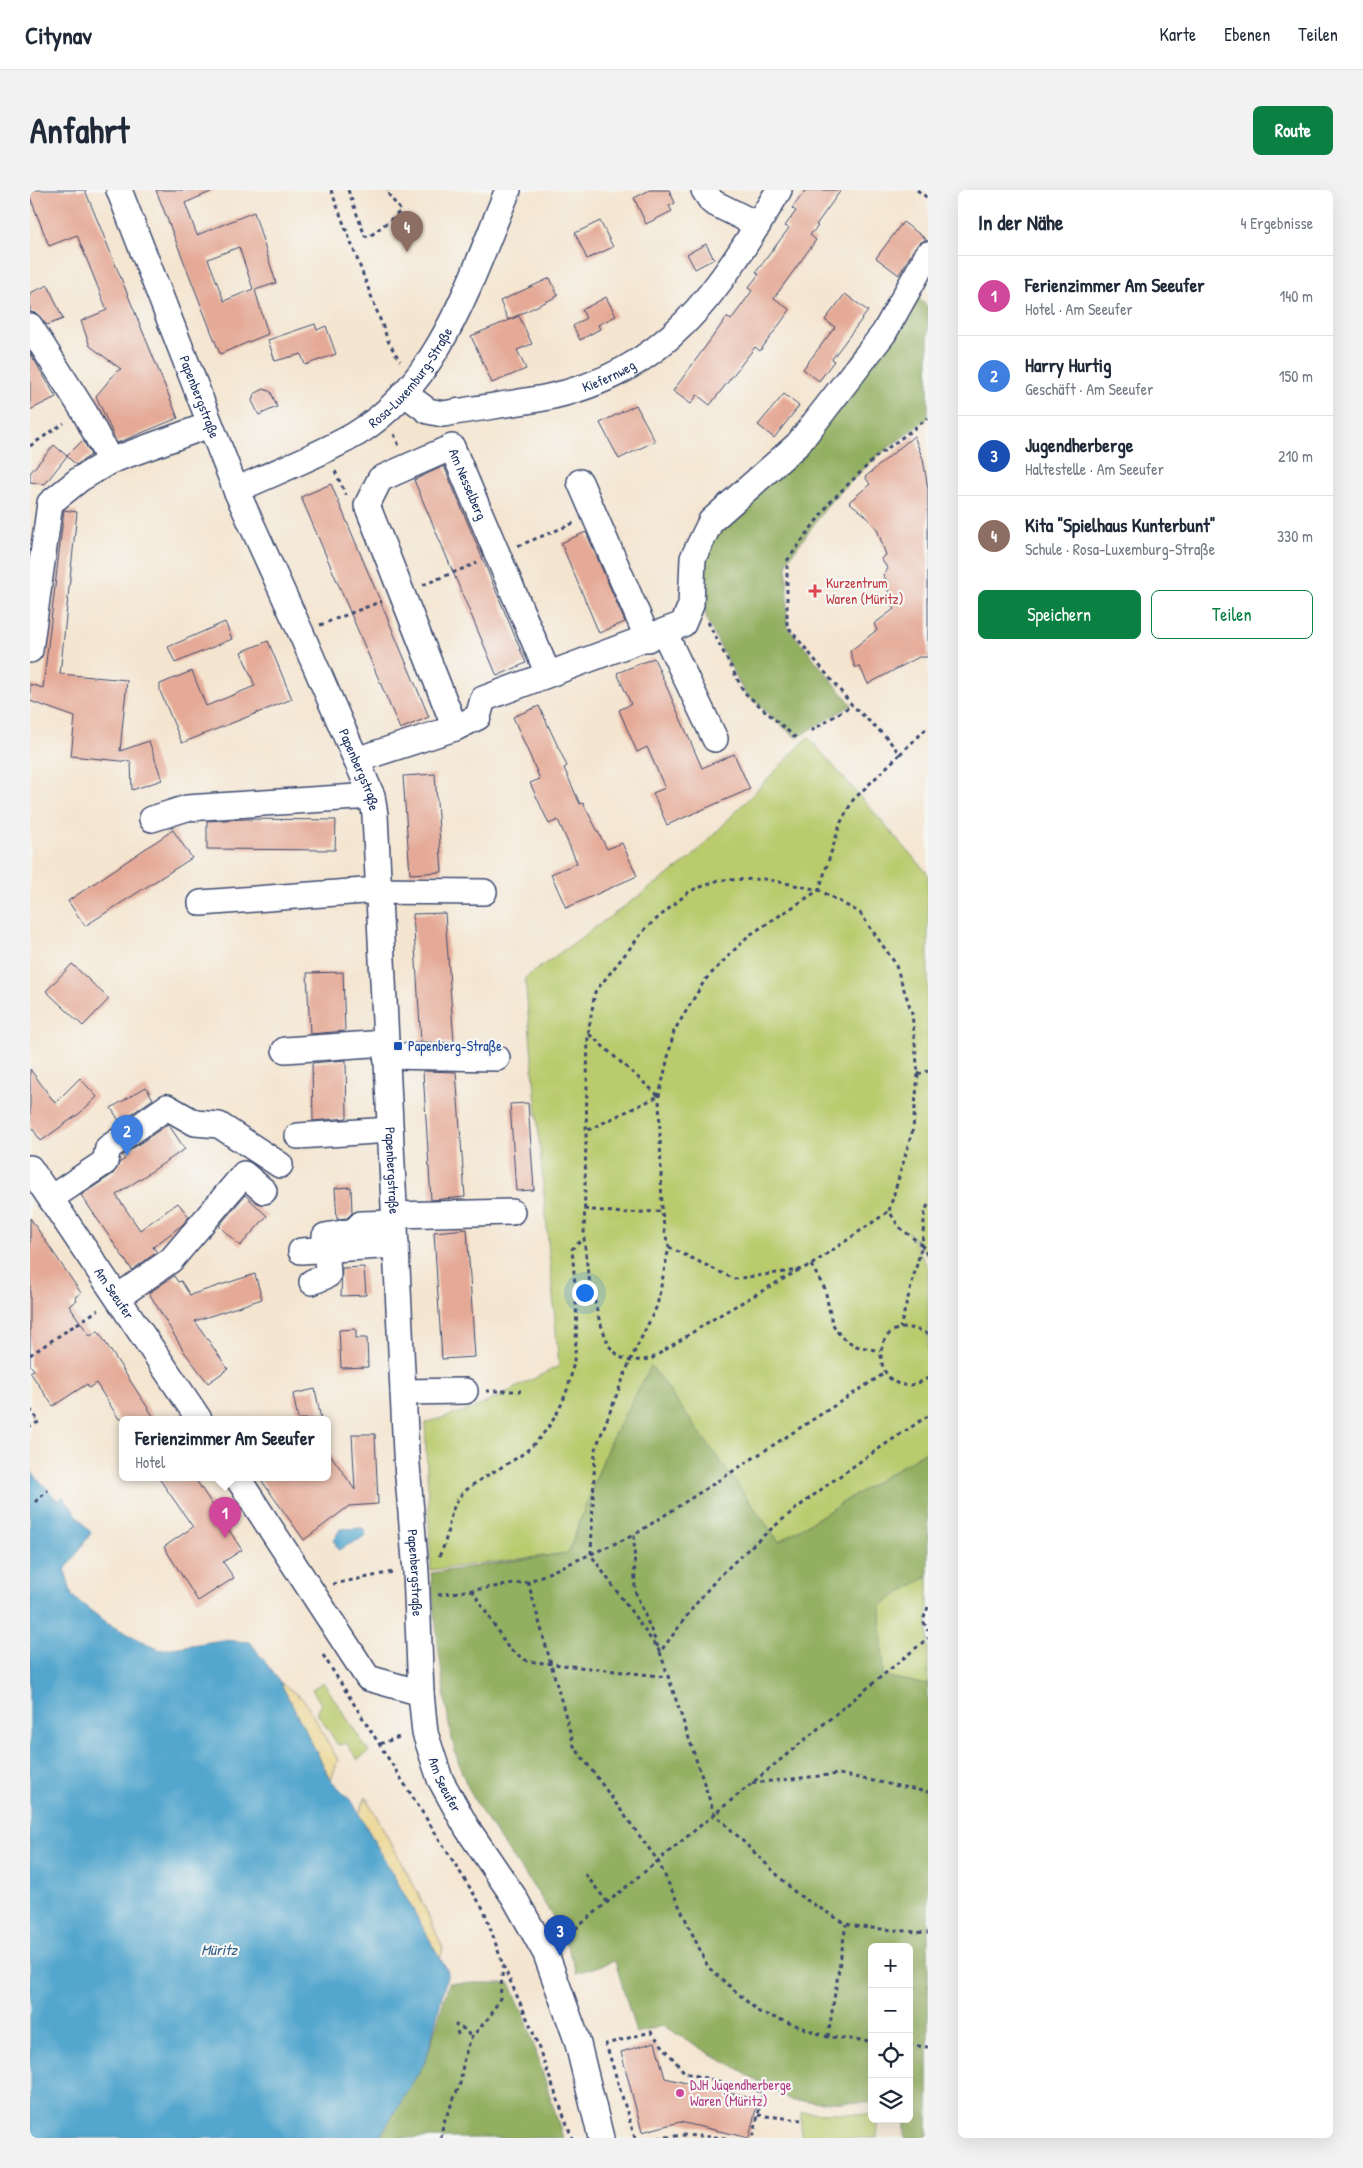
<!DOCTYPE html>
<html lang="de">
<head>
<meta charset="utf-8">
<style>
  :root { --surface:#fff; --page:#f2f2f3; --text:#1f2937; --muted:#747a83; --line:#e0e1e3; --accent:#0b8043 }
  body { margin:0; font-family:"Patrick Hand",sans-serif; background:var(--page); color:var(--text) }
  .controls { position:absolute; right:15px; bottom:15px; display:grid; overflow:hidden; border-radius:8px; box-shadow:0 5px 20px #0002 }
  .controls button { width:45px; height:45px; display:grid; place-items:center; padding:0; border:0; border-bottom:1px solid var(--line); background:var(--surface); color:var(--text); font:25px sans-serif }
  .you { position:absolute; left:554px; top:1102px; width:18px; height:18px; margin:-12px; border:4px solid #fff; border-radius:50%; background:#1a73e8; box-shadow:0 0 0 8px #1a73e833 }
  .badge { display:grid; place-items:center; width:32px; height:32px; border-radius:50%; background:var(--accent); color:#fff; font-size:16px; font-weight:700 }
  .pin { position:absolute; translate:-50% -41px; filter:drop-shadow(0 1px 2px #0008) }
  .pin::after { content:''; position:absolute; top:26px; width:18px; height:15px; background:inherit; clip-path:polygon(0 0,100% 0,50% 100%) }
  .popup { position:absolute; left:89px; top:1226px; width:212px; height:65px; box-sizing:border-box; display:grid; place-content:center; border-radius:8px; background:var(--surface); filter:drop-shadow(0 1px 4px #0005); font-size:16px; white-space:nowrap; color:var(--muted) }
  .popup b { font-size:19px; color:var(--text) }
  .popup::after { content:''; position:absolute; left:50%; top:100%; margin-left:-10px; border:10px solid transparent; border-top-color:var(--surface) }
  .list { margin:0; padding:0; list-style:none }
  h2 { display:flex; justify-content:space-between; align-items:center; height:65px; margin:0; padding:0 20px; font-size:21px }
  h2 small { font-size:16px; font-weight:400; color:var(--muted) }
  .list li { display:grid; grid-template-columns:32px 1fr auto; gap:15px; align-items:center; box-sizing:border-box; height:80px; padding:0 20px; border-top:1px solid var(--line) }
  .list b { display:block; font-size:19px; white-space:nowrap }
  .list p { margin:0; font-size:16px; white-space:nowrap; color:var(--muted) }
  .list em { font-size:16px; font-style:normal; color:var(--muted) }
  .actions { display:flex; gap:10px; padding:15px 20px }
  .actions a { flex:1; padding:11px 0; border:1px solid var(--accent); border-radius:8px; text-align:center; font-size:18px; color:var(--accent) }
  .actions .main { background:var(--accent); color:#fff }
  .icon { flex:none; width:28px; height:28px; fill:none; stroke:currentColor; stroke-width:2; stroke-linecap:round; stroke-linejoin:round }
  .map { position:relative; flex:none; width:898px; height:1948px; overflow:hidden; border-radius:8px }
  header { display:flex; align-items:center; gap:30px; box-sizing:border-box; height:70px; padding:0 25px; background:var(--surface); border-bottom:1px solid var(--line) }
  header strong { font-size:24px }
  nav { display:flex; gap:28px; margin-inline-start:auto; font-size:18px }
  .intro { display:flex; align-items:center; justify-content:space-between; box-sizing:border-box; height:120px; padding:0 30px }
  h1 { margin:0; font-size:35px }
  .button { padding:12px 22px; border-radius:8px; background:var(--accent); color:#fff; font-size:18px; font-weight:700 }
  main { display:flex; gap:30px; padding:0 30px }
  aside { flex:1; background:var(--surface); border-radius:8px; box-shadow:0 5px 20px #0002 }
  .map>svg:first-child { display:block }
</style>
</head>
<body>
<header>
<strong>Citynav</strong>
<nav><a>Karte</a><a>Ebenen</a><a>Teilen</a></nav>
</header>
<div class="intro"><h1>Anfahrt</h1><a class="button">Route</a></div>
<main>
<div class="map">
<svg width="898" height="1948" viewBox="0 0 898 1948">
  <rect width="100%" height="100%" fill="#f6f6f2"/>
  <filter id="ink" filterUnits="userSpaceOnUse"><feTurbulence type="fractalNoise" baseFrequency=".02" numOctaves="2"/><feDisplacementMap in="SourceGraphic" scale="10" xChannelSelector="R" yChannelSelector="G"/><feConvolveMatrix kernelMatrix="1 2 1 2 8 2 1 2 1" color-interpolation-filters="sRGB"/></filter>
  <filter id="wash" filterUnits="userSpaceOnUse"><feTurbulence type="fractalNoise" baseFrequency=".0096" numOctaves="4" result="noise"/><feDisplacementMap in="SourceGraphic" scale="20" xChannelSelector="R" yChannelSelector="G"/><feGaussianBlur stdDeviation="1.12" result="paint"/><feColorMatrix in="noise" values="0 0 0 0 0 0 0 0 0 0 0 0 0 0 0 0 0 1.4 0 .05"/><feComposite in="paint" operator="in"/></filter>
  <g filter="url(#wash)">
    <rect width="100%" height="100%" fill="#f4e5d0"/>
    <g fill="#bacb6e" stroke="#6a7d66">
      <path d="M778,547L898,684V1067L878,1041L898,1077V1260L749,1352L621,1176L580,1252L538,1363L401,1380L395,1233L445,1218L529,1176L495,788L660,669Z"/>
      <path d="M898,1386V1495L853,1486L850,1414Z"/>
      <path d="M293,1492L339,1562L328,1570L316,1553L308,1555L287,1523L291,1514L282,1499Z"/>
      <path d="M771,1922L842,1924V1929H847V1948H771Z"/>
    </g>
    <g fill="#93af61" stroke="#576f60">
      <path d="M880,101L898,117V228L846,267L801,311L757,371V436L822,515L766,548L714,502L677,431L668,371L872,104Z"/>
      <path d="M621,1176L749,1352L898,1260V1386L851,1415L853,1486L898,1495V1948H875V1929H879V1757H842V1913L762,1911L633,1836L606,1843L585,1771L546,1783C530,1720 480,1670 448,1616C422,1573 417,1526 411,1477C407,1446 403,1414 401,1383L538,1363L580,1252Z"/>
      <path d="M419,1793H480L496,1830L533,1948H349L396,1870Z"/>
    </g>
    <g fill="#eeda9e" stroke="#84847e">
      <path d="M250,1492L274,1510L308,1570L301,1590Z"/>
      <path d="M336,1607L388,1703L413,1758L410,1770L329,1624Z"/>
    </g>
    <g fill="#52a6cd" stroke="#366a96">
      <path d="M0,1280L28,1311L33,1307L61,1343L35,1380L42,1406L78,1434L130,1460L192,1450L220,1452L250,1492L301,1590L323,1613L329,1624L418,1782L396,1870L349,1948H0Z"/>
      <path d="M333,1338L336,1346L308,1360L304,1350L310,1339Z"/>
    </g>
    <g id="blocks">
      <g fill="#e5aa97" fill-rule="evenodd">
        <path d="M0,0H55L148,228L87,253L66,206L87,181L91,179L60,156L51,131L77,120L47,45L19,56L0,7Z"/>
        <path d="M126,0H185L155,13L167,45L224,22L246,93L225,100L238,144L190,164ZM209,57L223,99L194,111L178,69Z"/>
        <path d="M620,0H639L645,13L639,16L642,21L616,34L604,8Z"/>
        <path d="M776,0H811L786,35L788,36L780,45L786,50L744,108L760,120L730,161L725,157L680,215L667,205L661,214L643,201L697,127L701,130L722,101L718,98L729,84L726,82L759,38L755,36L766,21L762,18Z"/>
        <path d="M570,31L583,57L557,69L545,43Z"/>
        <path d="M873,32L896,49L885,57L869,85L846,68Z"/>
        <path d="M676,54L684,69L665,79L657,64Z"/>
        <path d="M520,88L528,106L478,130L470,111Z"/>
        <path d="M18,95L33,129L17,135L7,124L0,122V103Z"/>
        <path d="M815,104L838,121L802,169L804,171L789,191L773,179L805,137L795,130Z"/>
        <path d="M576,107L586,126L568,135L570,139L550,150L543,136L556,128L552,120Z"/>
        <path d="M489,126L502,154L487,160L496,179L462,193L441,146Z"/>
        <path d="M285,134L287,140L296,136L306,164L275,175L271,164L245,171L238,150Z"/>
        <path d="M0,163L26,207L0,220Z"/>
        <path d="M234,199L241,202L247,217L229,225L222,211L224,204Z"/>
        <path d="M754,204L769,216L744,248L728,235Z"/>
        <path d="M606,215L625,251L589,269L570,233Z"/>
        <path d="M884,246L893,269L898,299V467H889L838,494L830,477H825L820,461L847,440L844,434L864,419L858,411L863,406L855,397L859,394L853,385L858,379L851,369L856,365L847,339L835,325L819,312L840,294L835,287Z"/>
        <path d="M53,250L61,265L46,275L37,266Z"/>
        <path d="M24,255L37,266L15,294L0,292V283Z"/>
        <path d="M414,276L496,473L467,486L384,290Z"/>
        <path d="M301,294L399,527L370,539L271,307Z"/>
        <path d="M34,320L47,322L30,484L97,490L90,561L119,551L132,590L102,600L101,572L41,566L45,527L0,511V494L13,498Z"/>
        <path d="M556,342L595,432L569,443L531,353Z"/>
        <path d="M195,432L202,449L145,473L138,457Z"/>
        <path d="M238,451L262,509L152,553L130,501V494L162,481L176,516L225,496L211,462Z"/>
        <path d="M624,468L672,578L704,564L720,599L637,635L623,603L635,598L617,557L607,562L589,520L601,514L587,483Z"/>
        <path d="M509,516L537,576L534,578L550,614L553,613L577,659L592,653L607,686L536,718L521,684L547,673L528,630L519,634L500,593L510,589L483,527Z"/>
        <path d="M405,584L412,682L380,684L373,586Z"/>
        <path d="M215,629L306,630L305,660L177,659V631Z"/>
        <path d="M143,640L162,668L55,736L38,711Z"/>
        <path d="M415,723L424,853L391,852L383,724Z"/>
        <path d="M42,774L79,809L53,836L16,801Z"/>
        <path d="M313,782L315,841L280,844L277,783Z"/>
        <path d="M316,870L317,928L283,931L282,873Z"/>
        <path d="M0,879L25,913L50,888L67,907L50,923L11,951L0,935Z"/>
        <path d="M393,881L426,882L435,1007L401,1010Z"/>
        <path d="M116,897L123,909L90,932L81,918Z"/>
        <path d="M498,913L504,1000L486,1001L480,914Z"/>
        <path d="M138,934L155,959L86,1005L110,1040L148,1013L159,1027L152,1035L123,1057L127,1062L102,1080L51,1005L83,984L90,972L95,969L92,966Z"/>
        <path d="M321,997L322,1023L317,1028L307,1029L305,998Z"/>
        <path d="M215,1005L237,1026L210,1056L189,1036Z"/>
        <path d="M0,1028L51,1103L45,1107L47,1110L39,1116L60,1146L68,1141L125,1229H89L66,1193L59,1198L57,1194L23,1216L0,1182L4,1180L0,1175Z"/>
        <path d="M437,1039L445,1167L412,1169L404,1042Z"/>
        <path d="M334,1077L336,1105L311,1106L312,1078Z"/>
        <path d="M225,1084L232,1109L165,1131L198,1179L178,1193L155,1163L119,1103L144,1086L148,1092L151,1091L160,1105Z"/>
        <path d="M326,1139V1148H337L338,1177L311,1178L309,1140Z"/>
        <path d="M285,1199L291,1229H268L263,1204Z"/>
        <path d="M322,1244H345L348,1314L319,1316L274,1350L229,1287H298V1261L325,1300Z"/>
        <path d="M128,1287H164L212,1360L193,1372L204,1388L168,1411L134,1357L163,1337Z"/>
        <path d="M625,1852L635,1888L728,1910L719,1948L650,1932L612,1942L591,1862Z"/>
      </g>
    </g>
  </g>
  <g filter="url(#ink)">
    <use href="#blocks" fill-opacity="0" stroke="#3c4a6f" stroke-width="1"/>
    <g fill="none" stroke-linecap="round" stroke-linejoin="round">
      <defs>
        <g id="minor">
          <path id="s1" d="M89,0L206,300L271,443L342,606L345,625L376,1263L386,1382L391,1503L395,1543L410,1589L437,1638L484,1707L516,1764L547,1850L571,1948"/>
          <path d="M674,0L682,12L728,35"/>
          <path d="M0,136L55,223L80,271L179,235"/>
          <path id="s2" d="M374,203L398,221L413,224C447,218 481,214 514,208C638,183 688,101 749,0"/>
          <path d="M550,292L618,449"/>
          <path id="s3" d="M206,300C245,282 288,266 326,244C411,192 441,87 478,0"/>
          <path d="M634,442L685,549"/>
          <path d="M0,460L20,313L50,289L80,271"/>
          <path id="s4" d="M425,538L337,315L350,289L422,257L518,484"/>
          <path d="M326,570L425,538L448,527L453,509L653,434L661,415L663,368L681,331L768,254L854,143L898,64"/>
          <path d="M122,629L157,618L342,606"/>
          <path d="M171,713L334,701L454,702"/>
          <path d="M255,860L356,853"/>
          <path d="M356,866L467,868"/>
          <path d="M268,946L360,940"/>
          <path id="s5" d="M0,978L169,1229"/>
          <path d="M21,1008L75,972L78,958L137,917L165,933L189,935L250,975"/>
          <path d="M365,1025L482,1022"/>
          <path d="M295,1046L324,1041L331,1034L365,1033"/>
          <path d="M271,1061L366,1055"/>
          <path d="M282,1092L298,1085L297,1068L303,1059"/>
          <path d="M88,1107L141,1070L214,984L234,1001"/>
          <path d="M373,1202L435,1201"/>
          <path d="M207,1287L338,1488L391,1503"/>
        </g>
      </defs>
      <use href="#minor" stroke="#3c4a6f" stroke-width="28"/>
      <g stroke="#3c4a6f" stroke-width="3" stroke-dasharray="4 4" stroke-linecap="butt">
        <path d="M301,0L359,153L370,171"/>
        <path d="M318,0L335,46L339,47L371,21L356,1L357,0"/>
        <path d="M887,0L898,8"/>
        <path d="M364,244L369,256"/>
        <path d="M0,256L34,233"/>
        <path d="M305,281L316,305"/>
        <path d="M488,356L544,333"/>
        <path d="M393,395L447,373"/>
        <path d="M678,432L714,502L766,548"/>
        <path d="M290,435L352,411"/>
        <path d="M781,541L822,515"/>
        <path d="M870,564L898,537"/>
        <path d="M888,884L898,881"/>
        <path d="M558,940L629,906L559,844"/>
        <path d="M898,1015L895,1021L892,1055L898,1066"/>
        <path d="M554,1019L593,1023L632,1021"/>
        <path d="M639,1057L704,1089L769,1080L781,1075L859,1021"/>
        <path d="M781,1075L795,1099L802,1133L811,1147L826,1156L850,1161"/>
        <path d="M769,1080L688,1126L621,1169L600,1171L590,1167L579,1156L569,1129L558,1084L554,1048L558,844L565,802L616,738L660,701L689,690L735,689L789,700L811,632L823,610L870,564L856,547L822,515L757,436V371L801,311L846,267L898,228"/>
        <path d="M898,1144C831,1111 840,1224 898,1188"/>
        <path d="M0,1165L68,1120"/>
        <path d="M456,1201H491"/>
        <path d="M0,1219L9,1232L0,1236"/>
        <path d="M898,1226C826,1273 753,1323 692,1384C669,1407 650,1436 630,1462L684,1623L767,1704L816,1734L830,1737L898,1743"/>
        <path d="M5,1312L18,1300"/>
        <path d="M409,1366C421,1347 416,1320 433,1303C453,1284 482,1275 502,1256C557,1202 548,1129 542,1059L553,1049"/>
        <path d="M498,1392L544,1556L628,1671L678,1777L729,1822L798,1847L842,1851"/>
        <path d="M303,1394L363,1382"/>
        <path d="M442,1400L479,1459L497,1471L638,1487"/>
        <path d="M408,1405L498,1392L604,1345"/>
        <path d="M898,1417L893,1430L898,1441"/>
        <path d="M628,1457L605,1401L604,1345L855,1183"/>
        <path d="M630,1462L561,1365L565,1260L600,1171L627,1116L639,1057L635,1044L632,1021L629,906L644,841L675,790L718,746L789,700L830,723L865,773L882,823L888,884L883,939L859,1021L869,1037L892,1055L870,1138"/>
        <path d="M293,1465L454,1720L473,1775L501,1837L542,1948"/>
        <path d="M350,1554L372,1546"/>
        <path d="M722,1593L809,1584L898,1602"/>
        <path d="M555,1684L578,1713"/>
        <path d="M533,1749L898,1448"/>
        <path d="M428,1845L426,1835L436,1840L441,1848"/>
        <path d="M798,1847L816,1734"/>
        <path d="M879,1855L898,1857"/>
        <path d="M728,1925L771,1930"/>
        <path d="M411,1948L413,1934L430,1894L434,1868L441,1848L461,1825L470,1808L473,1776"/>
        <path d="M605,1948L576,1854L621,1842L655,1883L733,1902L723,1948"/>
        <path d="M628,1948L654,1945L697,1948"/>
      </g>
      <use href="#minor" stroke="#fff" stroke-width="25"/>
    </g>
  </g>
  <path fill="#e0444e" stroke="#f6f6f2" stroke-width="2" d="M782.5 393.5h5v5h5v5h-5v5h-5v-5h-5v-5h5z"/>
  <rect fill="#1a4fb4" stroke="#f6f6f2" stroke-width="2" x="363" y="851" width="10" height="10" rx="2.5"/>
  <circle fill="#d1479c" stroke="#f6f6f2" stroke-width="2" cx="650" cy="1903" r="5"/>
  <g text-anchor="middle" stroke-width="4.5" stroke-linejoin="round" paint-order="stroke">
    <g font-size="14" fill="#1b2f5e" stroke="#f6f6f2">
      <text dy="5" stroke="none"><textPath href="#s2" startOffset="216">Kiefernweg</textPath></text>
      <text dy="5" stroke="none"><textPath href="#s3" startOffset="212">Rosa-Luxemburg-Straße</textPath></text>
      <text dy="5" stroke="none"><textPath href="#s1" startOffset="222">Papenbergstraße</textPath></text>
      <text dy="5" stroke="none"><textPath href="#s4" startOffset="388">Am Nesselberg</textPath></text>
      <text dy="5" stroke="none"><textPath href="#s1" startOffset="628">Papenbergstraße</textPath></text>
      <text dy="5" stroke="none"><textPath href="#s1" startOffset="1032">Papenbergstraße</textPath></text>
      <text dy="5" stroke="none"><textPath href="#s5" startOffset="151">Am Seeufer</textPath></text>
      <text dy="5" stroke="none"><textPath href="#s1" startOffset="1435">Papenbergstraße</textPath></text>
      <text dy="5" stroke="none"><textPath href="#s1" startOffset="1651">Am Seeufer</textPath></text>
    </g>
    <g font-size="14" fill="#be3a42" stroke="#f6f6f2" text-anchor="start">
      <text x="796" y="398">Kurzentrum<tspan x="796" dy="16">Waren (Müritz)</tspan></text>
    </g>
    <g font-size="14" fill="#164399" stroke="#f6f6f2" text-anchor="start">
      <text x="378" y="861">Papenberg-Straße</text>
    </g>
    <g font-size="14" fill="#b23c85" stroke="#f6f6f2" text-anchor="start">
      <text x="660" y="1900">DJH Jugendherberge<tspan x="660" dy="16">Waren (Müritz)</tspan></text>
    </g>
    <g font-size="15" font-style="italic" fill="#2e5985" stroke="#f6f6f2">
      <text x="189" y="1765">Müritz</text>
    </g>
  </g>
</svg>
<div class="controls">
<button>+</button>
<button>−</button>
<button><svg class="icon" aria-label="locate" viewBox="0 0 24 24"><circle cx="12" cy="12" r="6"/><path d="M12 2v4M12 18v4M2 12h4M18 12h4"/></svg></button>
<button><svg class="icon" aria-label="layers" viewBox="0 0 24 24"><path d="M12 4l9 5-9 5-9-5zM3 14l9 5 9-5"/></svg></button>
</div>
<div class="you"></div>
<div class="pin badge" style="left:195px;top:1348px;background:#d1479c">1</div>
<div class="popup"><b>Ferienzimmer Am Seeufer</b>Hotel</div>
<div class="pin badge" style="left:97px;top:966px;background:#3f7fe0">2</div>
<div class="pin badge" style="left:530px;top:1766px;background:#1a4fb4">3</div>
<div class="pin badge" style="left:377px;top:62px;background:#8d6e63">4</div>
</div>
<aside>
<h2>In der Nähe<small>4 Ergebnisse</small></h2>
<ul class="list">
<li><span class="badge" style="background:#d1479c">1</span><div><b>Ferienzimmer Am Seeufer</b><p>Hotel · Am Seeufer</p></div><em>140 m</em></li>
<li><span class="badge" style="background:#3f7fe0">2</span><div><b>Harry Hurtig</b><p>Geschäft · Am Seeufer</p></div><em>150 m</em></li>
<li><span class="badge" style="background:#1a4fb4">3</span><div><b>Jugendherberge</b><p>Haltestelle · Am Seeufer</p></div><em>210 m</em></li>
<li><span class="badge" style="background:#8d6e63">4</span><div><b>Kita &quot;Spielhaus Kunterbunt&quot;</b><p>Schule · Rosa-Luxemburg-Straße</p></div><em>330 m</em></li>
</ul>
<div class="actions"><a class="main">Speichern</a><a>Teilen</a></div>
</aside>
</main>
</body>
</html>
